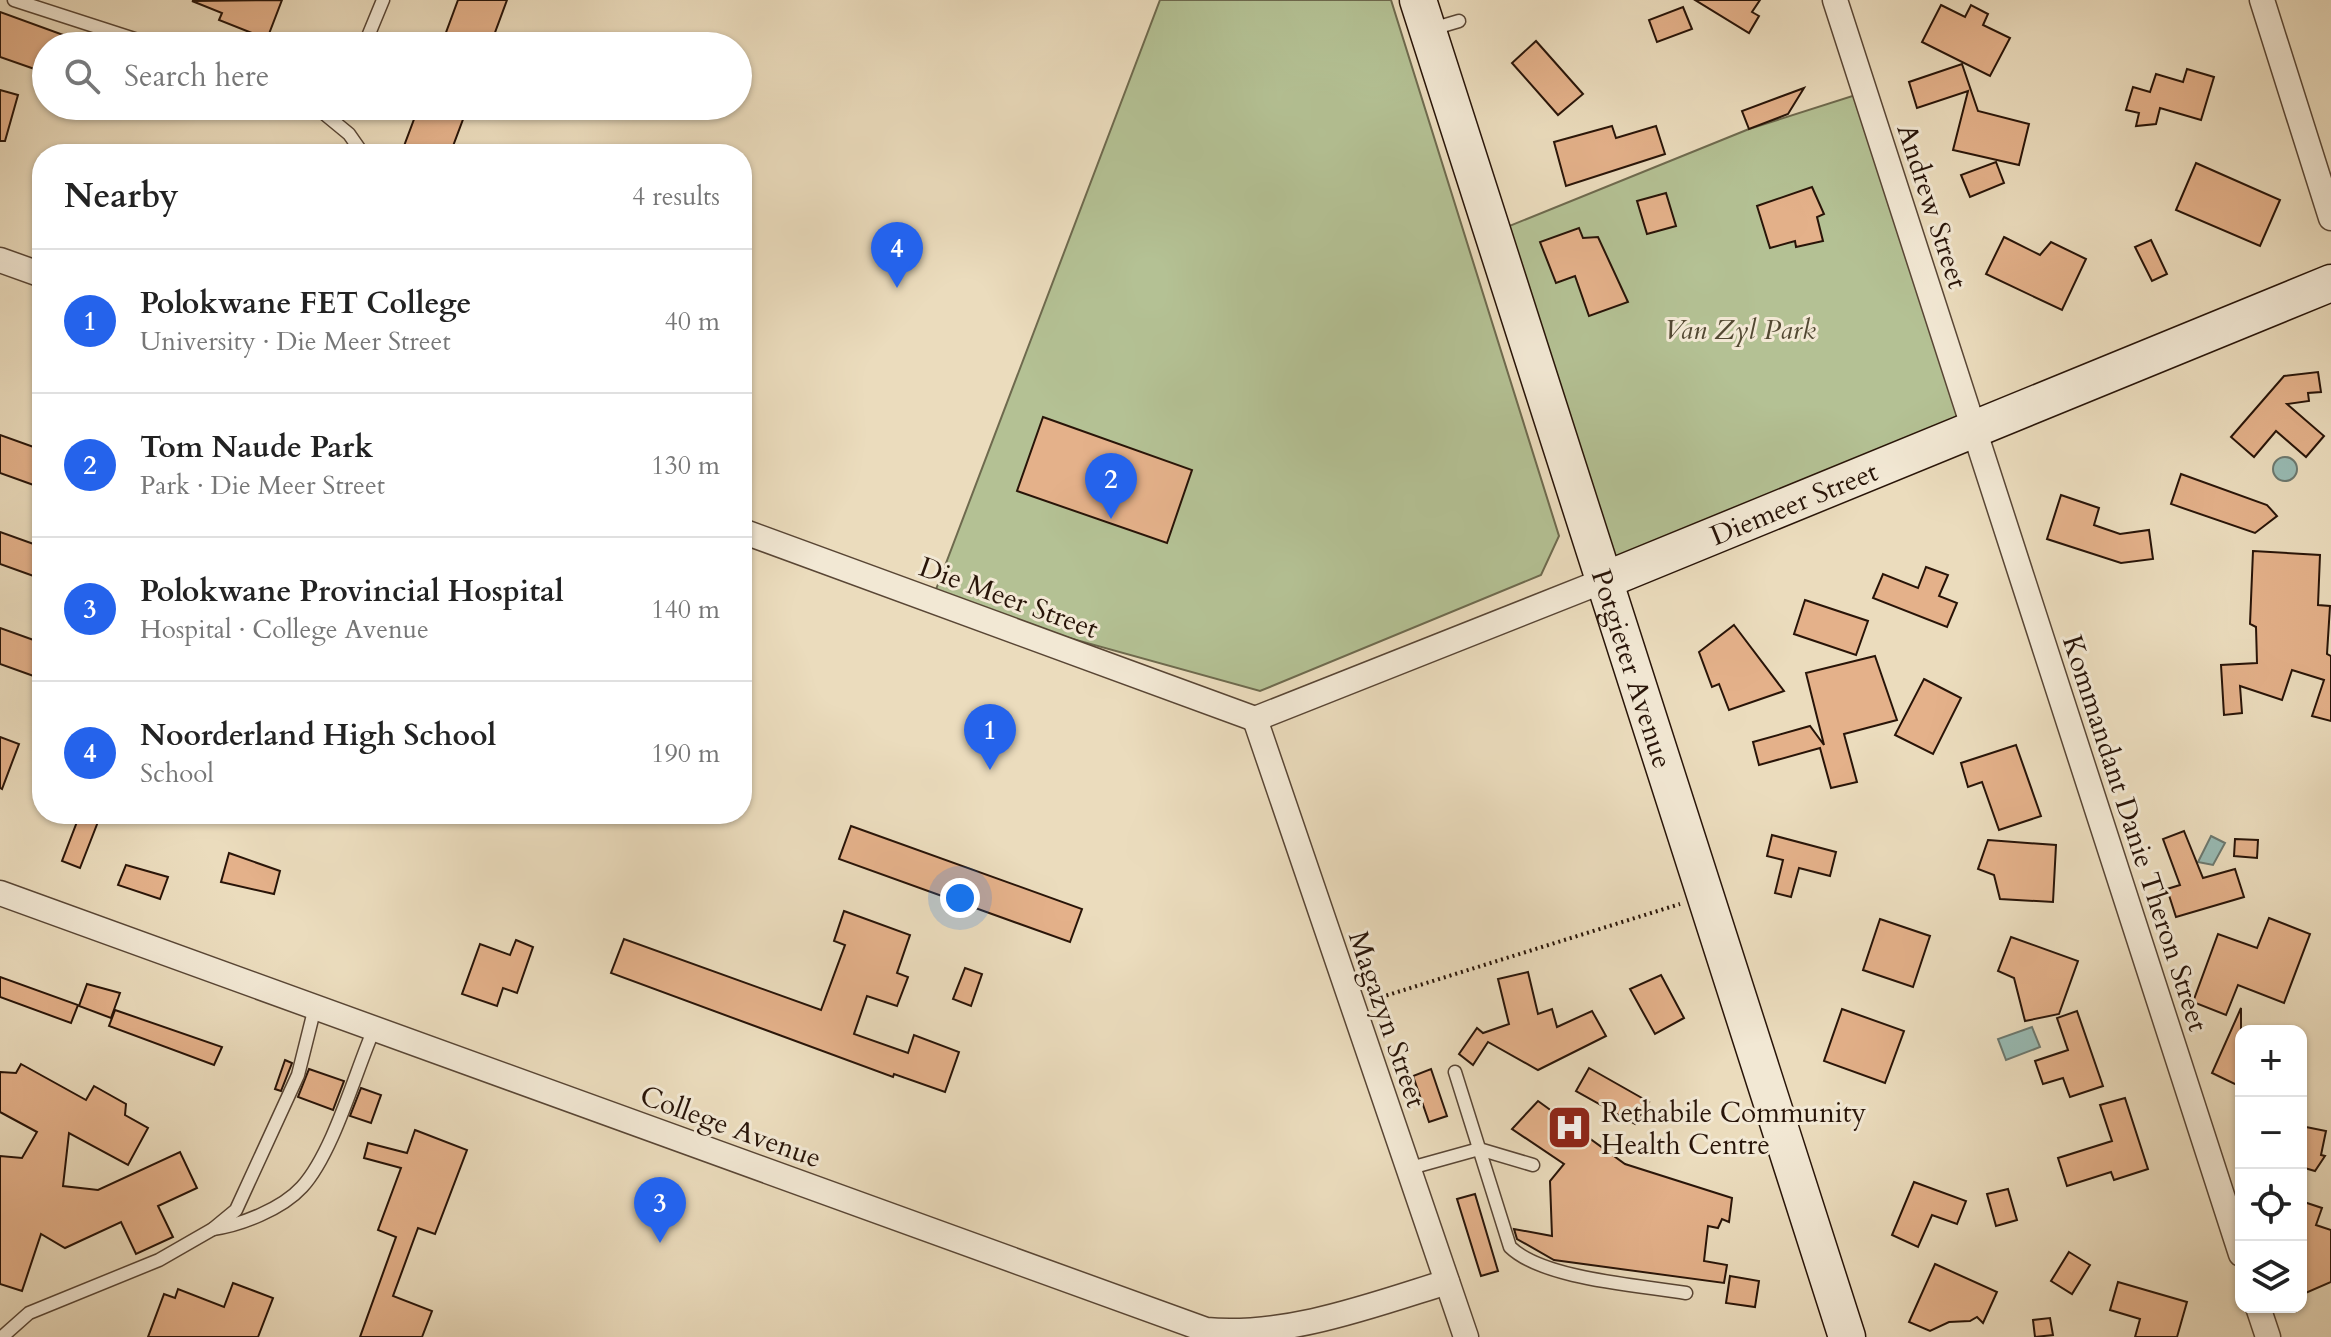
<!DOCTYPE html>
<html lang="en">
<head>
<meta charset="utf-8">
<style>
  :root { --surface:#fff; --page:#f6f6f6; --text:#222; --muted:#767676; --line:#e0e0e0; --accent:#2563eb }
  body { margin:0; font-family:Cardo,serif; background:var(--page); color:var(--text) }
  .controls { position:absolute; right:24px; bottom:24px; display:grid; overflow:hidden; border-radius:16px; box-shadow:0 2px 6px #0004 }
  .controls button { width:72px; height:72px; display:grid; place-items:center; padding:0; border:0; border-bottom:2px solid var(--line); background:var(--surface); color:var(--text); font:40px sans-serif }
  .you { position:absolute; left:960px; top:898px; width:28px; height:28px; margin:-20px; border:6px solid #fff; border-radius:50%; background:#1a73e8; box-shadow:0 0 0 12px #1a73e833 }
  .badge { display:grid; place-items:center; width:52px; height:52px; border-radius:50%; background:var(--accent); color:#fff; font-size:26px; font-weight:700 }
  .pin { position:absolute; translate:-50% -66px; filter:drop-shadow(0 2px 4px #0008) }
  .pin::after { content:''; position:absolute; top:42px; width:28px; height:24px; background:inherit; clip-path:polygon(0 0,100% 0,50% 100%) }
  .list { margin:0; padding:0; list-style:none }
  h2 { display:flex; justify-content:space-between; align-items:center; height:104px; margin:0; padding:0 32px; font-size:34px }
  h2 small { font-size:26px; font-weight:400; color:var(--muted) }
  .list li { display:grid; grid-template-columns:52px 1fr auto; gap:24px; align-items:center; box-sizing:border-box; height:144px; padding:0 32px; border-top:2px solid var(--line) }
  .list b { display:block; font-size:30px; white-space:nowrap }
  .list p { margin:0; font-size:26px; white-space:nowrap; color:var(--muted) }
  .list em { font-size:26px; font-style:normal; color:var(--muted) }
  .icon { flex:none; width:44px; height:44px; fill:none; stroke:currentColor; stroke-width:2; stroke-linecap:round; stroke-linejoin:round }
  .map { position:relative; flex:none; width:2331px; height:1337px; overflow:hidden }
  .search { position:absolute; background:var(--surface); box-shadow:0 2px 6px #0004; left:32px; top:32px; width:720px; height:88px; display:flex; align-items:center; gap:20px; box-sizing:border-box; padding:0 28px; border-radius:44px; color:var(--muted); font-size:30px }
  .panel { position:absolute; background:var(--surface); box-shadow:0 2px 6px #0004; left:32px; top:144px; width:720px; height:680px; border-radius:32px }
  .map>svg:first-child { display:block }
</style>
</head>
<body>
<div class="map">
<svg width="2331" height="1337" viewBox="0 0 2331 1337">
  <rect width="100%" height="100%" fill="#ebdcbd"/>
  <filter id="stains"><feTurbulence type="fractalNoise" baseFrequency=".0025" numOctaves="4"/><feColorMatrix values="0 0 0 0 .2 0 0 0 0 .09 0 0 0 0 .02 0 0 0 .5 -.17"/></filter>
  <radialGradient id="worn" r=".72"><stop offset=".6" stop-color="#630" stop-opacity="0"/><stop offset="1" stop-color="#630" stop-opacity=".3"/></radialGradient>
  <g fill="#b4c194" stroke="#6e6a4e" stroke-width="2">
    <path d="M1160,0H1391L1559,536L1541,575L1260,691L932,600Z"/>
    <path d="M1865,92L1973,431L1603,581L1492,233L1749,129Z"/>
  </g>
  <g fill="#98bbb4" stroke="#6b786f" stroke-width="2">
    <circle cx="2285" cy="469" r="12"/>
    <path d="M2211,836L2225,843L2213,865L2198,862Z"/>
    <path d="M2032,1027L2040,1047L2006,1060L1998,1039Z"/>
  </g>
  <g fill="#e4b18a" stroke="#281408" stroke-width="2">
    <path d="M282,0L267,39L219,20L222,13L192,1Z"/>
    <path d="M458,0H507L490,46H441Z"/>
    <path d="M1695,0H1760L1752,12L1759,16L1749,33Z"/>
    <path d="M1941,5L1965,17L1971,5L1988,14L1983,25L2010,38L1990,76L1922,42Z"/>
    <path d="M1683,7L1692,29L1657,42L1649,20Z"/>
    <path d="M0,12L88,44V46H46V73L0,57Z"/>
    <path d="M1536,41L1583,94L1558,115L1512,63Z"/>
    <path d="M1962,64L1978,111L2029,124L2019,165L1953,150L1968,91L1917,108L1909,82Z"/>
    <path d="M2187,69L2214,77L2201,120L2160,108L2156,124L2136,126L2139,113L2126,110L2133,87L2150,92L2156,74L2183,82Z"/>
    <path d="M1804,88L1788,114L1749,129L1742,111Z"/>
    <path d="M0,90L18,95L5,141H0Z"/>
    <path d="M419,106H468L450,154H401Z"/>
    <path d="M1612,126L1616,138L1656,126L1665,154L1566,186L1554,142Z"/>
    <path d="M1996,162L2004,183L1970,197L1961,175Z"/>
    <path d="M2196,163L2280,200L2260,246L2176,210Z"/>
    <path d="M1812,187L1824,214L1817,217L1823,241L1796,247L1795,241L1770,248L1757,206Z"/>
    <path d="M1666,193L1676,226L1647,234L1637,201Z"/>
    <path d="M1579,228L1583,238L1598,237L1628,302L1589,316L1575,276L1556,283L1540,242Z"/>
    <path d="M2004,237L2040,255L2051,242L2086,259L2062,310L1986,274Z"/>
    <path d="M2151,240L2167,274L2152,281L2135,247Z"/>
    <path d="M2318,372L2321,392L2308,393L2309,401L2287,404L2324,436L2306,457L2276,431L2254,457L2231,437L2284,376Z"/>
    <path d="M1043,417L1192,470L1167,543L1017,491Z"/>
    <path d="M0,435L42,450V488L0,473Z"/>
    <path d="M2181,474L2267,505L2277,516L2255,533L2171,504Z"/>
    <path d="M2061,495L2099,508L2094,525L2120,534L2149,530L2153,559L2121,563L2047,539Z"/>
    <path d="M0,532L42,547V579L0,564Z"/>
    <path d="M2253,551L2320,555L2318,605L2330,606L2327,654L2331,656V721L2312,716L2324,680L2292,670L2282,700L2240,686L2242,713L2224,715L2221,665L2257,663L2256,627L2250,624Z"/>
    <path d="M1926,567L1948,575L1939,596L1957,603L1947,627L1873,598L1883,574L1918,588Z"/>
    <path d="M1805,600L1868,621L1856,655L1794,634Z"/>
    <path d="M1734,625L1784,691L1729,710L1719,684L1712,687L1699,652Z"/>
    <path d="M0,628L42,643V679L0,664Z"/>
    <path d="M1875,656L1897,720L1844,734L1857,782L1831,788L1820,748L1759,765L1753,742L1810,726L1824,745L1806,673Z"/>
    <path d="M1924,679L1961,698L1933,754L1895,735Z"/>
    <path d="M0,737L19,744L2,789L0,788Z"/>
    <path d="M2016,745L2041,816L1999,830L1982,782L1968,787L1961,763Z"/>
    <path d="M80,814H101L80,868L62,861Z"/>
    <path d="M851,826L1082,909L1070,942L839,859Z"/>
    <path d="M2184,831L2203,878L2235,869L2244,897L2176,917L2167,889L2180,885L2163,839Z"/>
    <path d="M1772,835L1836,852L1830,876L1799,868L1791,897L1775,893L1783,860L1767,856Z"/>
    <path d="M2235,839L2258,840L2257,858L2234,856Z"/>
    <path d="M1988,840L2056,845L2053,902L2000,899L1994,875L1978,869Z"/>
    <path d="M229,853L280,871L274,894L221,882Z"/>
    <path d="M126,865L168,877L160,899L118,885Z"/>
    <path d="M844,911L910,935L897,973L908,977L897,1006L867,996L854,1034L908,1053L914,1035L959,1052L945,1092L894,1074L893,1077L611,973L624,939L821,1010L845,945L834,941Z"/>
    <path d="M2269,918L2310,934L2284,1003L2238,985L2226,1015L2193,1002L2218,934L2257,948Z"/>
    <path d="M1880,919L1930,936L1913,987L1863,970Z"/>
    <path d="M2011,937L2078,961L2059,1014L2025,1021L2014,978L1998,971Z"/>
    <path d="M516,940L533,947L517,993L503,988L497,1006L462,994L480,944L510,955Z"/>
    <path d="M965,968L982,974L971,1006L953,999Z"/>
    <path d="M1528,972L1538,1014L1552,1009L1557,1027L1592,1011L1606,1036L1538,1070L1488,1042L1473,1065L1459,1054L1477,1028L1483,1033L1509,1024L1498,979Z"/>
    <path d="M1661,975L1684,1018L1655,1034L1630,989Z"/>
    <path d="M0,977L78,1005L71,1023L0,997Z"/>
    <path d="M87,984L120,993L111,1018L79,1006Z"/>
    <path d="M2241,1008V1087L2212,1073Z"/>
    <path d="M1842,1009L1904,1031L1885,1083L1824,1061Z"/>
    <path d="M115,1010L222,1047L214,1065L109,1026Z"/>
    <path d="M2077,1011L2103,1086L2070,1097L2063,1078L2043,1084L2035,1061L2068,1050L2057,1018Z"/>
    <path d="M285,1060L292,1063L281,1091L275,1089Z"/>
    <path d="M21,1064L86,1100L94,1086L126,1104L125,1115L148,1128L128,1165L69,1133L63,1186L98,1190L180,1152L197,1188L158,1206L173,1237L136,1254L121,1222L65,1248L41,1234L22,1291L0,1284V1156L22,1158L37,1132L0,1112V1072L16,1073Z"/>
    <path d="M1589,1068L1649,1102L1635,1124L1576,1091Z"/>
    <path d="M309,1069L344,1081L333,1110L298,1097Z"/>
    <path d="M1431,1069L1447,1116L1429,1122L1413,1076Z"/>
    <path d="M361,1088L381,1095L371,1123L350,1116Z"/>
    <path d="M2125,1098L2148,1169L2114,1180L2111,1172L2067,1186L2058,1158L2112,1141L2100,1105Z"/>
    <path d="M1538,1101L1625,1164L1732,1198L1729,1222L1722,1219L1718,1228L1708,1226L1704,1261L1727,1265L1724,1283L1554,1260L1517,1239L1514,1229L1552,1236L1550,1181L1564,1164L1512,1129Z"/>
    <path d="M2301,1126L2326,1131L2321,1155L2325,1156L2315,1171L2301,1167Z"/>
    <path d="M415,1130L467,1150L435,1234L418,1228L393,1296L432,1311L422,1337H360L396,1237L378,1230L401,1168L364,1158L368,1143L407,1153Z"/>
    <path d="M1914,1182L1966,1201L1957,1224L1932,1215L1918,1247L1892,1235Z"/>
    <path d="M2008,1189L2017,1220L1996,1226L1987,1194Z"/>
    <path d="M1475,1194L1498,1271L1481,1276L1457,1199Z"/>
    <path d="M2301,1201L2322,1208L2316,1225L2331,1230V1282L2301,1295Z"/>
    <path d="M2069,1252L2090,1265L2072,1294L2051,1281Z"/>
    <path d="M1935,1264L1997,1292L1983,1323L1977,1317L1970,1321L1949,1322L1930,1331L1909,1322Z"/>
    <path d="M1730,1276L1759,1281L1755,1307L1726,1303Z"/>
    <path d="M2118,1282L2187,1302L2177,1337H2135L2140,1319L2110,1310Z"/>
    <path d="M233,1283L273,1298L258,1337H148L164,1294L175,1298L178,1289L224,1307Z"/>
    <path d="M2050,1318L2053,1335L2035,1337L2033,1320Z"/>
  </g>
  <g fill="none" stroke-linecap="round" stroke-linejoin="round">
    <defs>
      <g id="lane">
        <path d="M14,0L156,46"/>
        <path d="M1432,29L1459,21"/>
        <path d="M364,46L383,0"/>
        <path d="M315,106L349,134L363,154"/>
        <path d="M1455,1072L1510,1247C1543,1279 1638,1285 1686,1293"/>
        <path d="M1407,1169L1479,1149L1533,1165"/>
        <path d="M213,1229C241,1225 282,1209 302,1187C333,1153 355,1073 374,1029"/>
        <path d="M2,1337L29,1313L159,1260L213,1229L236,1210L298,1075L315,1007"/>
      </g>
      <g id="street">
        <path d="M1835,0L2241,1254"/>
        <path d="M2262,0L2331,218"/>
        <path d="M0,260L42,275"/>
        <path d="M742,531L1255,719"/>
        <path d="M1255,719L1466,1337"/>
        <path d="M1255,719L1603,581"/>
        <path d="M0,893L1206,1330C1288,1337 1370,1306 1447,1282"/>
        <path d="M2258,1307L2268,1337"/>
      </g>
      <g id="secondary">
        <path id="s1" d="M1418,0L1847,1337"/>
        <path id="s2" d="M1603,581L2331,283"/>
      </g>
    </defs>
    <use href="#lane" stroke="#594635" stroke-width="15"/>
    <use href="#street" stroke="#594635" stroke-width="27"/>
    <use href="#secondary" stroke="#281408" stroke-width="39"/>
    <path stroke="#281408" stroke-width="4" stroke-dasharray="2 4" stroke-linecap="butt" d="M1375,999L1680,904"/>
    <use href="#lane" stroke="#f2e8d4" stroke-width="12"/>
    <use href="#street" stroke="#f2e8d4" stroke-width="24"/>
    <use href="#secondary" stroke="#f2e8d4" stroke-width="36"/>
  </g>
  <defs>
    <symbol id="hospital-square" viewBox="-11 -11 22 22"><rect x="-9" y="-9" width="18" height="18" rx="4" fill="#8f2418" stroke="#f2e8d4"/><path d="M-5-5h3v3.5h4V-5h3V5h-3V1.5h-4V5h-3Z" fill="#fff"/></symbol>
  </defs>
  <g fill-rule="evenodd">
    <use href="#hospital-square" x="1544" y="1102" width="51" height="51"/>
  </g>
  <g text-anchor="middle" stroke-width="6" stroke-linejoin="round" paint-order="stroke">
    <g font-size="28" fill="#281408" stroke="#f2e8d4">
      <text transform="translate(1933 206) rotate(72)" y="10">Andrew Street</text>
      <text dy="10" stroke="none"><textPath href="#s2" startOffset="206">Diemeer Street</textPath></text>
      <text transform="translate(1009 597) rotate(20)" y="10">Die Meer Street</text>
      <text dy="10" stroke="none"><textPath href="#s1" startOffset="702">Potgieter Avenue</textPath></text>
      <text transform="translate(2136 833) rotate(72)" y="10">Kommandant Danie Theron Street</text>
      <text transform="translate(1388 1019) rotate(71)" y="10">Magazyn Street</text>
      <text transform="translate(731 1126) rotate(20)" y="10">College Avenue</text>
    </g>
    <g font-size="28" font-style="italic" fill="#524832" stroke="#f2e8d4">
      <text x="1740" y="339">Van Zyl Park</text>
    </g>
    <g font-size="28" fill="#281408" stroke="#f2e8d4" text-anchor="start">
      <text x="1601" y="1122">Rethabile Community<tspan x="1601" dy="32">Health Centre</tspan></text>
    </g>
  </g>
  <rect width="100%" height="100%" filter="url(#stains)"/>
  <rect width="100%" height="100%" fill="url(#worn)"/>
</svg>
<div class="controls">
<button>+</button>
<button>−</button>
<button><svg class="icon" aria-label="locate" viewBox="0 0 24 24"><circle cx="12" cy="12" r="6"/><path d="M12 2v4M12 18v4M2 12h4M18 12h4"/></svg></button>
<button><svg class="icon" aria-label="layers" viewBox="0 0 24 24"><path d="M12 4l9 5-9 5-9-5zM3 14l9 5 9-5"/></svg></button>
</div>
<div class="you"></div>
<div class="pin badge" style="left:990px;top:770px">1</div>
<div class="pin badge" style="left:1111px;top:519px">2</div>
<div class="pin badge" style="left:660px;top:1243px">3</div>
<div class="pin badge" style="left:897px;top:288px">4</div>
<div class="search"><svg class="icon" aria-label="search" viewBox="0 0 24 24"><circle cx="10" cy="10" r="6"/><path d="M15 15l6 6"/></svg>Search here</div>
<section class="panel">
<h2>Nearby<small>4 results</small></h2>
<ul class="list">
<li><span class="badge">1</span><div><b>Polokwane FET College</b><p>University · Die Meer Street</p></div><em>40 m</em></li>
<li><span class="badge">2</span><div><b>Tom Naude Park</b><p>Park · Die Meer Street</p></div><em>130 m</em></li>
<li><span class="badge">3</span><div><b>Polokwane Provincial Hospital</b><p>Hospital · College Avenue</p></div><em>140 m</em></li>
<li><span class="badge">4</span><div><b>Noorderland High School</b><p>School</p></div><em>190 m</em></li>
</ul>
</section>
</div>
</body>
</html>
